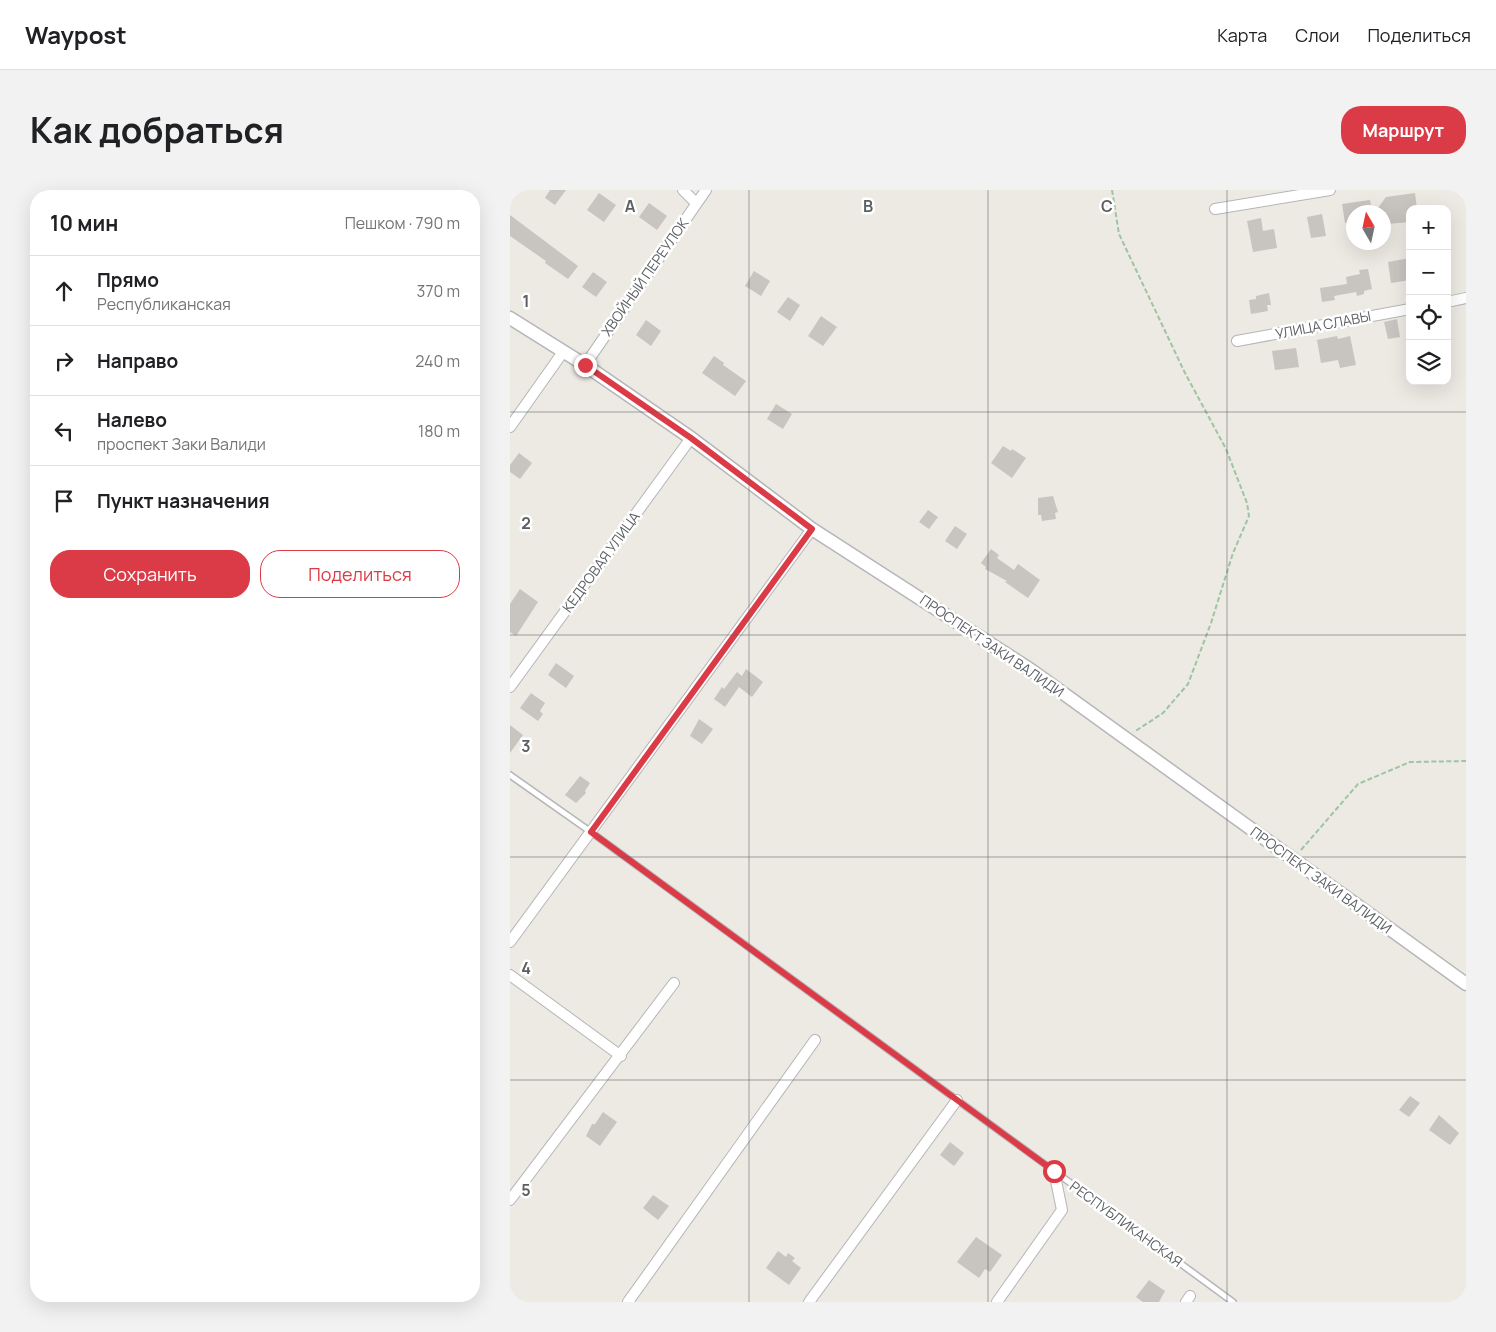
<!DOCTYPE html>
<html lang="ru">
<head>
<meta charset="utf-8">
<style>
  :root { --surface:#fff; --page:#f2f2f2; --text:#202124; --muted:#757577; --line:#e0e0e0; --accent:#db3b46 }
  body { margin:0; font-family:Manrope,sans-serif; background:var(--page); color:var(--text) }
  .controls { position:absolute; right:15px; top:15px; display:grid; overflow:hidden; border-radius:10px; box-shadow:0 5px 20px #0002 }
  .controls button { width:45px; height:45px; display:grid; place-items:center; padding:0; border:0; border-bottom:1px solid var(--line); background:var(--surface); color:var(--text); font:25px sans-serif }
  .compass { position:absolute; left:836px; top:15px; width:45px; height:45px; border-radius:50%; background:var(--surface); box-shadow:0 5px 20px #0002; rotate:351deg }
  .stop { position:absolute; width:15px; height:15px; margin:-11px; border:4px solid #db3b46; border-radius:50%; background:#fff }
  .stop.end { background:#db3b46; border-color:#fff; box-shadow:0 1px 5px #0008 }
  .list { margin:0; padding:0; list-style:none }
  h2 { display:flex; justify-content:space-between; align-items:center; height:65px; margin:0; padding:0 20px; font-size:21px }
  h2 small { font-size:16px; font-weight:400; color:var(--muted) }
  .list li { display:grid; grid-template-columns:32px 1fr auto; gap:15px; align-items:center; box-sizing:border-box; height:70px; padding:0 20px; border-top:1px solid var(--line) }
  .list b { display:block; font-size:19px; white-space:nowrap }
  .list p { margin:0; font-size:16px; white-space:nowrap; color:var(--muted) }
  .list em { font-size:16px; font-style:normal; color:var(--muted) }
  .actions { display:flex; gap:10px; padding:15px 20px }
  .actions a { flex:1; padding:11px 0; border:1px solid var(--accent); border-radius:20px; text-align:center; font-size:18px; color:var(--accent) }
  .actions .main { background:var(--accent); color:#fff }
  .icon { flex:none; width:28px; height:28px; fill:none; stroke:currentColor; stroke-width:2; stroke-linecap:round; stroke-linejoin:round }
  .map { position:relative; flex:none; width:956px; height:1112px; overflow:hidden; border-radius:20px }
  header { display:flex; align-items:center; gap:30px; box-sizing:border-box; height:70px; padding:0 25px; background:var(--surface); border-bottom:1px solid var(--line) }
  header strong { font-size:24px }
  nav { display:flex; gap:28px; margin-inline-start:auto; font-size:18px }
  .intro { display:flex; align-items:center; justify-content:space-between; box-sizing:border-box; height:120px; padding:0 30px }
  h1 { margin:0; font-size:35px }
  .button { padding:12px 22px; border-radius:20px; background:var(--accent); color:#fff; font-size:18px; font-weight:700 }
  main { display:flex; gap:30px; padding:0 30px }
  aside { flex:1; background:var(--surface); border-radius:20px; box-shadow:0 5px 20px #0002 }
  .map>svg:first-child { display:block }
</style>
</head>
<body>
<header>
<strong>Waypost</strong>
<nav><a>Карта</a><a>Слои</a><a>Поделиться</a></nav>
</header>
<div class="intro"><h1>Как добраться</h1><a class="button">Маршрут</a></div>
<main>
<aside>
<h2>10 мин<small>Пешком · 790 m</small></h2>
<ul class="list">
<li><svg class="icon" aria-label="ahead" viewBox="0 0 24 24"><path d="M12 20V5M6 11l6-6 6 6"/></svg><div><b>Прямо</b><p>Республиканская</p></div><em>370 m</em></li>
<li><svg class="icon" aria-label="right" viewBox="0 0 24 24"><path d="M7 20v-9h11M14 6l5 5-5 5"/></svg><div><b>Направо</b></div><em>240 m</em></li>
<li><svg class="icon" aria-label="left" viewBox="0 0 24 24"><path d="M17 20v-9H6M10 6l-5 5 5 5"/></svg><div><b>Налево</b><p>проспект Заки Валиди</p></div><em>180 m</em></li>
<li><svg class="icon" aria-label="arrive" viewBox="0 0 24 24"><path d="M6 21V4h12l-3 4 3 4H6"/></svg><div><b>Пункт назначения</b></div></li>
</ul>
<div class="actions"><a class="main">Сохранить</a><a>Поделиться</a></div>
</aside>
<div class="map">
<svg width="956" height="1112" viewBox="0 0 956 1112">
  <rect width="100%" height="100%" fill="#ede9e3"/>
  <g fill="#c8c4c0">
    <path d="M40,0H56L45,15L35,8Z"/>
    <path d="M89,3L106,15L94,32L77,20Z"/>
    <path d="M905,3L907,19H900V32L878,34L876,22H865L876,7Z"/>
    <path d="M860,10L862,22H844V32L835,33L832,14Z"/>
    <path d="M139,13L157,26L147,40L129,27Z"/>
    <path d="M812,24L816,46L801,48L797,27Z"/>
    <path d="M0,25L68,76L58,89L35,73L36,71L0,46Z"/>
    <path d="M751,28L753,41L764,39L767,58L743,62L737,31Z"/>
    <path d="M900,68V90L881,93L878,72Z"/>
    <path d="M858,79L862,99L854,101V104L847,106L846,102L824,106L825,110L812,112L810,98L837,94L836,87L850,84L849,80Z"/>
    <path d="M244,81L260,91L251,106L235,96Z"/>
    <path d="M83,82L97,92L86,107L72,97Z"/>
    <path d="M759,103L761,115H757L758,121L741,124L739,110L746,109V106Z"/>
    <path d="M278,107L290,115L280,131L267,122Z"/>
    <path d="M311,126L327,137L313,156L298,146Z"/>
    <path d="M887,129L890,147L878,149L874,132Z"/>
    <path d="M136,130L151,141L141,156L126,145Z"/>
    <path d="M827,146L828,149L840,146L846,175L830,178L828,170L811,173L807,150Z"/>
    <path d="M786,158L789,177L765,180L762,161Z"/>
    <path d="M204,166L214,173L213,175L236,191L225,206L192,183Z"/>
    <path d="M266,214L282,224L273,239L257,229Z"/>
    <path d="M493,256L501,261L502,259L516,268L502,288L481,273Z"/>
    <path d="M9,263L22,273L10,289L0,282V275Z"/>
    <path d="M543,306L548,322L545,323L546,329L532,331L531,325H528V308Z"/>
    <path d="M418,320L428,327L419,339L409,332Z"/>
    <path d="M445,336L457,344L447,359L435,351Z"/>
    <path d="M481,359L489,365L487,368L504,380L508,374L530,390L518,408L495,392L497,391L475,379L476,377L471,373Z"/>
    <path d="M10,399L28,412L6,446L0,442V414Z"/>
    <path d="M46,473L64,486L56,498L38,485Z"/>
    <path d="M236,479L253,492L242,507L229,497L215,517L204,509L212,497L214,499L227,482L232,486Z"/>
    <path d="M21,503L35,513L30,521L33,524L28,531L10,518Z"/>
    <path d="M189,529L203,539L192,554L180,546Z"/>
    <path d="M0,535L13,545L0,563Z"/>
    <path d="M70,586L80,593L75,601L76,603L66,613L55,605Z"/>
    <path d="M900,906L910,913L899,927L889,920Z"/>
    <path d="M93,922L107,932L90,956L76,946L82,934H85Z"/>
    <path d="M929,925L949,943L940,955L919,940Z"/>
    <path d="M440,952L454,963L444,976L430,965Z"/>
    <path d="M143,1005L159,1016L148,1030L133,1018Z"/>
    <path d="M466,1047L492,1065L480,1082L475,1079L469,1088L447,1072Z"/>
    <path d="M268,1061L276,1067L278,1063L285,1068L282,1071L291,1078L279,1095L256,1078Z"/>
    <path d="M639,1090L655,1101L649,1112H633L626,1107Z"/>
  </g>
  <g fill="none" stroke-linecap="round" stroke-linejoin="round">
    <defs>
      <path id="service" d="M0,585L81,642L723,1112"/>
      <g id="minor">
        <path d="M173,0L186,13"/>
        <path d="M705,19L820,0"/>
        <path d="M937,112L956,108"/>
        <path d="M727,151L900,119"/>
        <path d="M75,175L196,0"/>
        <path d="M0,237L53,162"/>
        <path d="M0,497L181,248"/>
        <path d="M0,752L302,339"/>
        <path d="M0,785L111,866"/>
        <path d="M0,1010L164,793"/>
        <path d="M118,1112L305,850"/>
        <path d="M299,1112L447,910"/>
        <path d="M487,1112L552,1020L544,981"/>
        <path d="M676,1112L680,1106"/>
      </g>
      <path id="tertiary" d="M0,128L75,175L181,248L302,339L521,480L956,794"/>
    </defs>
    <use href="#service" stroke="#b4b6b9" stroke-width="8"/>
    <use href="#minor" stroke="#b4b6b9" stroke-width="12"/>
    <use href="#tertiary" stroke="#b4b6b9" stroke-width="15"/>
    <g stroke="#9dc5a2" stroke-width="2" stroke-dasharray="5 2.5" stroke-linecap="butt">
      <path d="M602,0L609,44L675,183L716,259L737,313L739,326L723,363L701,433L678,494L653,523L624,542"/>
      <path d="M791,660L848,594L900,572L956,571"/>
    </g>
    <use href="#service" stroke="#fff" stroke-width="5"/>
    <use href="#minor" stroke="#fff" stroke-width="10"/>
    <use href="#tertiary" stroke="#fff" stroke-width="12"/>
  </g>
  <g fill="none" stroke-linecap="round" stroke-linejoin="round">
    <path stroke="#db3b46" stroke-width="6" d="M75,175L181,248L302,339L81,642L544,981"/>
  </g>
  <path fill="none" stroke="#5b6063" stroke-width="1" stroke-opacity="0.55" d="M239,0V1112M478,0V1112M717,0V1112M0,222H956M0,445H956M0,667H956M0,890H956"/>
  <g text-anchor="middle" stroke-width="5" stroke-linejoin="round" paint-order="stroke">
    <g font-size="14" fill="#5b6063" stroke="#fff">
      <text transform="translate(135 87) rotate(-55)" y="5">ХВОЙНЫЙ ПЕРЕУЛОК</text>
      <text transform="translate(813 135) rotate(-11)" y="5">УЛИЦА СЛАВЫ</text>
      <text transform="translate(91 372) rotate(-54)" y="5">КЕДРОВАЯ УЛИЦА</text>
      <text transform="translate(482 456) rotate(34)" y="5">ПРОСПЕКТ ЗАКИ ВАЛИДИ</text>
      <text transform="translate(811 690) rotate(36)" y="5">ПРОСПЕКТ ЗАКИ ВАЛИДИ</text>
      <text transform="translate(616 1034) rotate(36)" y="5">РЕСПУБЛИКАНСКАЯ</text>
    </g>
  </g>
  <g font-size="16" text-anchor="middle" font-weight="bold" fill="#5b6063" stroke="#fff" stroke-width="5" stroke-linejoin="round" paint-order="stroke">
    <text x="120" y="22">A</text>
    <text x="358" y="22">B</text>
    <text x="597" y="22">C</text>
    <text x="16" y="117">1</text>
    <text x="16" y="339">2</text>
    <text x="16" y="562">3</text>
    <text x="16" y="784">4</text>
    <text x="16" y="1006">5</text>
  </g>
</svg>
<div class="controls">
<button>+</button>
<button>−</button>
<button><svg class="icon" aria-label="locate" viewBox="0 0 24 24"><circle cx="12" cy="12" r="6"/><path d="M12 2v4M12 18v4M2 12h4M18 12h4"/></svg></button>
<button><svg class="icon" aria-label="layers" viewBox="0 0 24 24"><path d="M12 4l9 5-9 5-9-5zM3 14l9 5 9-5"/></svg></button>
</div>
<svg class="compass" viewBox="-18 -18 36 36"><path d="M0-13l5 13h-10z" fill="#e53935"/><path d="M0 13l5-13h-10z" fill="#757577"/></svg>
<div class="stop" style="left:544px;top:981px"></div>
<div class="stop end" style="left:75px;top:175px"></div>
</div>
</main>
</body>
</html>
